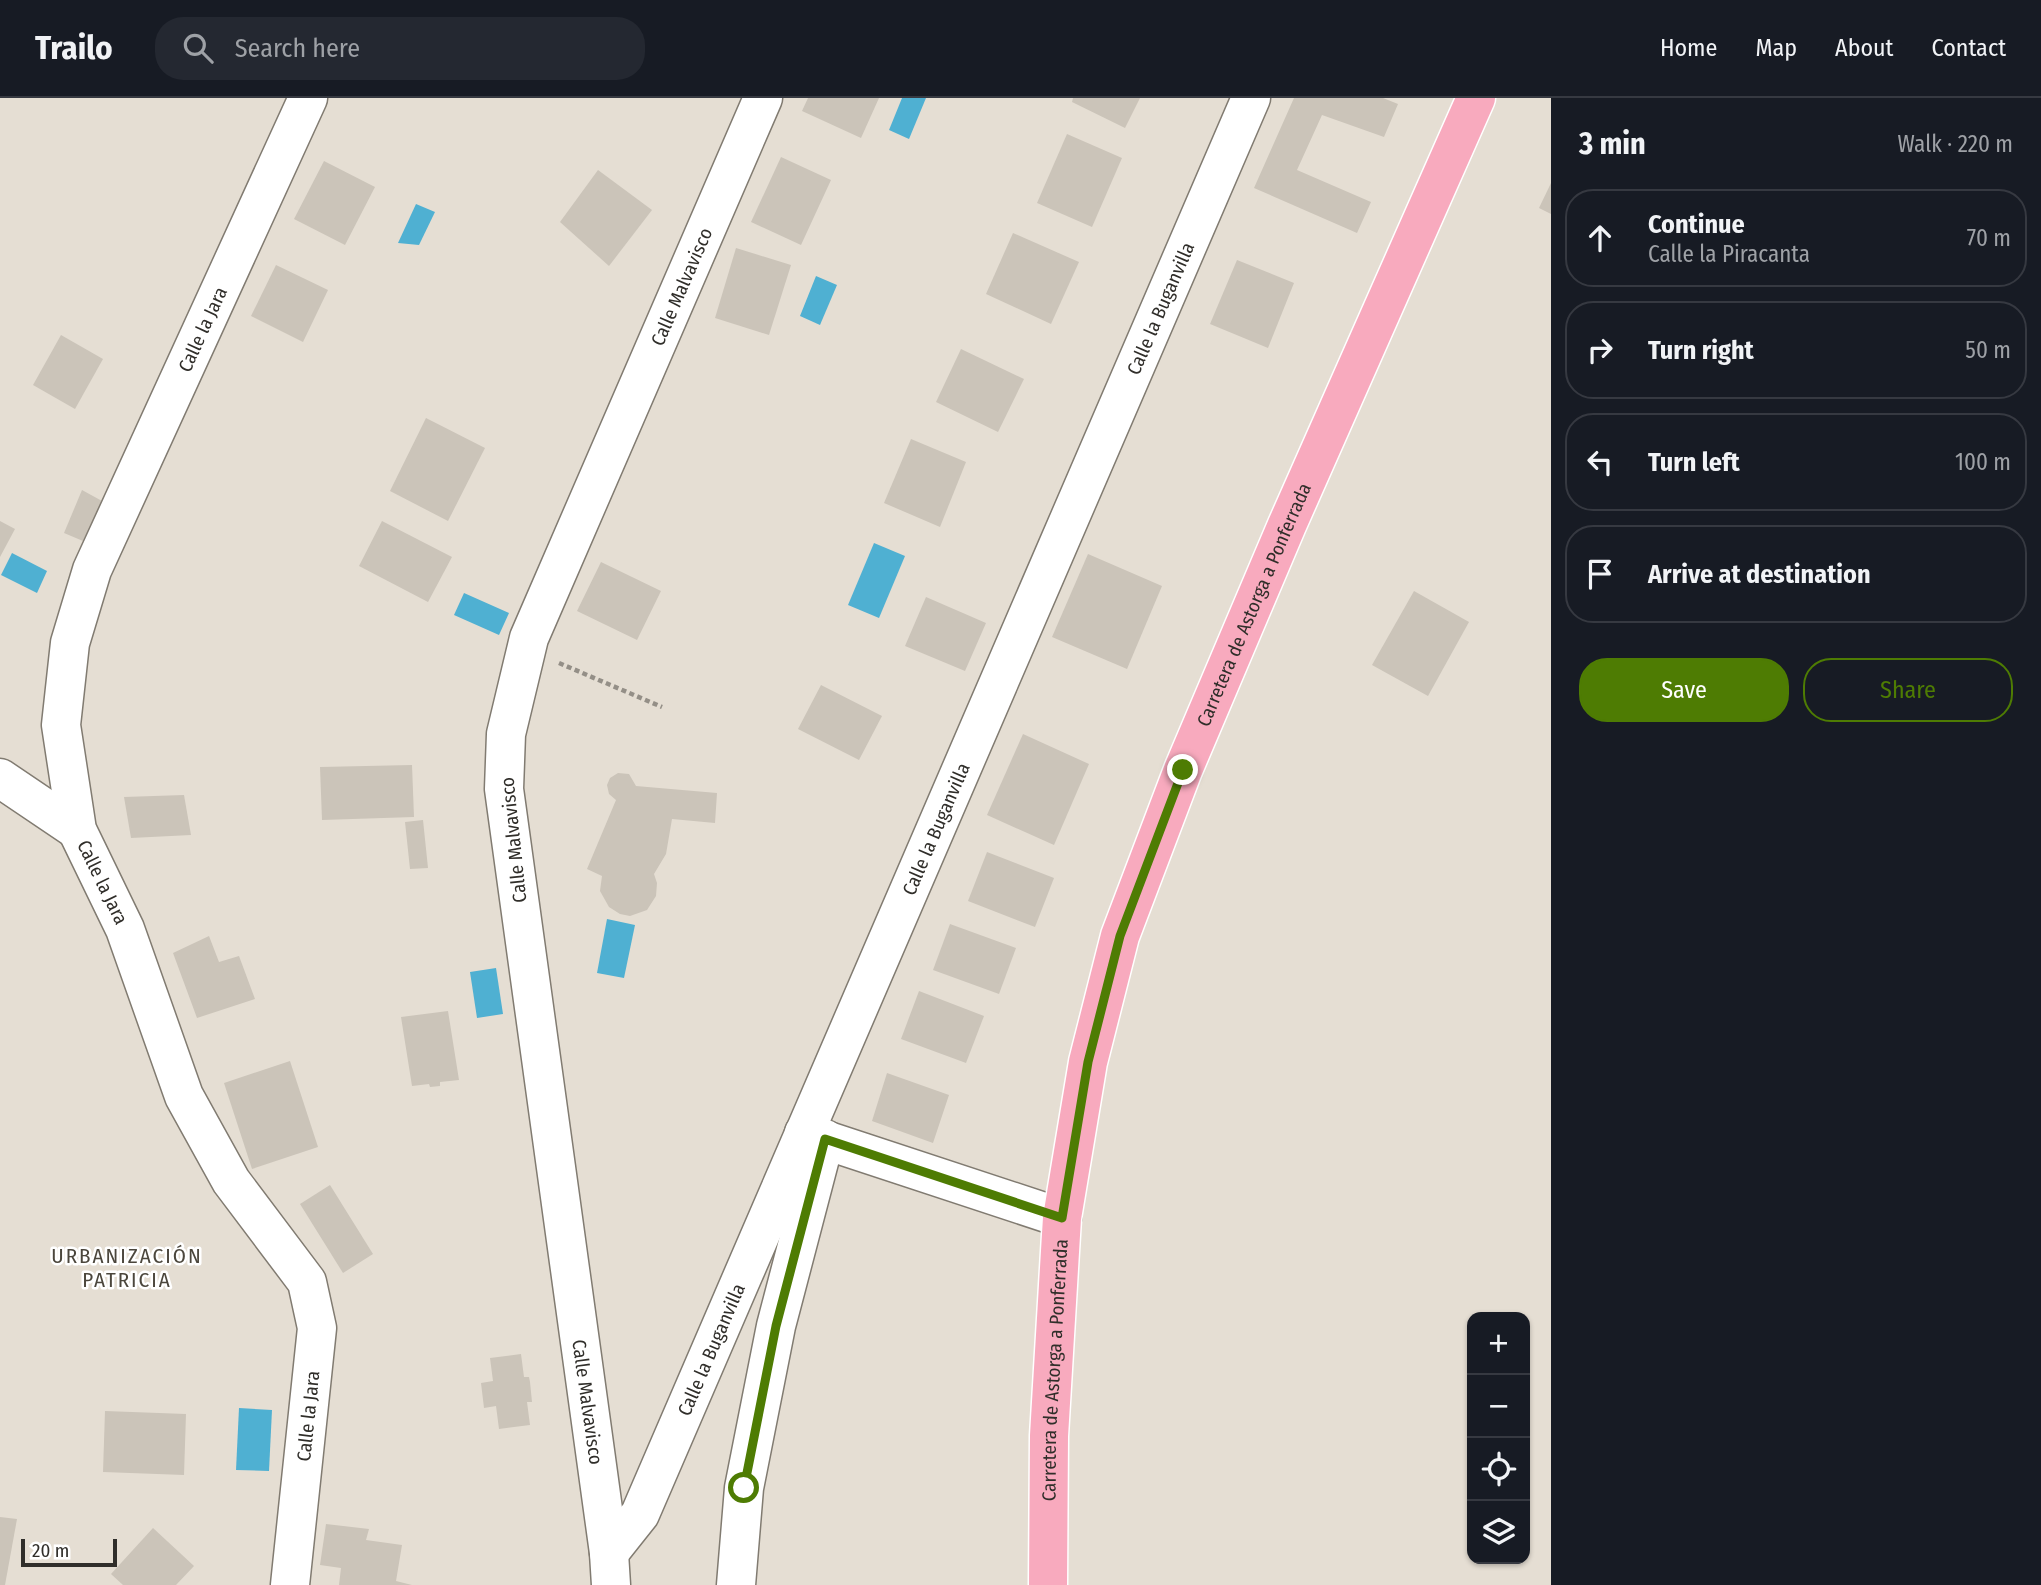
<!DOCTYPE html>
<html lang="en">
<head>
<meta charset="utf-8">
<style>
  :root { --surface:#171b24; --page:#242831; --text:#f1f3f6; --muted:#9ea1a6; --line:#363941; --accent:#4e7c03 }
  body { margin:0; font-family:"Fira Sans Condensed",sans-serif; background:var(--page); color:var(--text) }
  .controls { position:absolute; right:21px; bottom:21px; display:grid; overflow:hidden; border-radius:14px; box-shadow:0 2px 5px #0004 }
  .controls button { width:63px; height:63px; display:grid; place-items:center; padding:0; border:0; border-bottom:2px solid var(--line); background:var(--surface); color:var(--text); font:35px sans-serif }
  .scale { position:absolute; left:21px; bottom:18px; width:96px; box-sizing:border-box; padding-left:7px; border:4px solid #302e2a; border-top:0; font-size:19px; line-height:24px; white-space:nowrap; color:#302e2a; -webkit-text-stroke:5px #fff; paint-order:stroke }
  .stop { position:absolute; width:21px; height:21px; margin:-16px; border:5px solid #4e7c03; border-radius:50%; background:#fff }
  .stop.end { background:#4e7c03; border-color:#fff; box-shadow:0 2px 7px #0008 }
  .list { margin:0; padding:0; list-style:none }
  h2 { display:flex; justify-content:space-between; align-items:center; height:91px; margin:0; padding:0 28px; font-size:30px }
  h2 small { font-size:23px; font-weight:400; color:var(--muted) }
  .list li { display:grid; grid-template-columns:46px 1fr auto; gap:21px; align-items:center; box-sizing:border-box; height:98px; margin:0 14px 14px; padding:0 14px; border:2px solid var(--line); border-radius:28px }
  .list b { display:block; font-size:26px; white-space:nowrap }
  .list p { margin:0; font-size:23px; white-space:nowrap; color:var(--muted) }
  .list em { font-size:23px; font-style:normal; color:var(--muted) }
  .actions { display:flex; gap:14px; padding:21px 28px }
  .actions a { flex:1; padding:16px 0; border:2px solid var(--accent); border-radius:28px; text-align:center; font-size:24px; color:var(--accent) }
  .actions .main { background:var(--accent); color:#fff }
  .icon { flex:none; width:38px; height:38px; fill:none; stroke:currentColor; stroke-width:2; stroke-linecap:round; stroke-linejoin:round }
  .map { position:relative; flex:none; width:1551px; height:1487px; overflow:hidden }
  header { display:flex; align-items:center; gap:42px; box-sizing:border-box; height:98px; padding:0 35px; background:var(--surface); border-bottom:2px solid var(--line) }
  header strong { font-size:33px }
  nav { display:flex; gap:38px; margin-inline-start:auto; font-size:24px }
  .search { width:490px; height:63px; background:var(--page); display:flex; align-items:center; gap:18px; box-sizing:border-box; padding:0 24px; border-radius:28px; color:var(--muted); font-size:26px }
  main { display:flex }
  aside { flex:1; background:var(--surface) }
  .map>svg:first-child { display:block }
</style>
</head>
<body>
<header>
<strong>Trailo</strong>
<div class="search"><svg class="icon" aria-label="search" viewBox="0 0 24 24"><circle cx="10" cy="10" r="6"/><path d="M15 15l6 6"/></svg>Search here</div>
<nav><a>Home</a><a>Map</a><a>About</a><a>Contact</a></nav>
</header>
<main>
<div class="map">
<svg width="1551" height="1487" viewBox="0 0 1551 1487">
  <rect width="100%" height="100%" fill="#e5ded3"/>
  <g fill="#4fb0d2">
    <path d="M902,0H926L909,41L889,32Z"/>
    <path d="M416,106L435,114L419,147L398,145Z"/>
    <path d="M816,178L837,187L820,227L800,218Z"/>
    <path d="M874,445L905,458L879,520L848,507Z"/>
    <path d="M12,455L47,473L37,495L1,477Z"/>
    <path d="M464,495L509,515L499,537L454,517Z"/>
    <path d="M607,821L635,827L624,880L597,875Z"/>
    <path d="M496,870L503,916L477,920L470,874Z"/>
    <path d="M239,1310L272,1312L269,1373L236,1372Z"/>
  </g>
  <g fill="#cbc4b9">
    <path d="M808,0H879L861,40L802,13Z"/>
    <path d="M1073,0H1140L1125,30L1072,4Z"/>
    <path d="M1294,0H1383L1398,6L1384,39L1322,17L1297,72L1371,104L1357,135L1254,90Z"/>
    <path d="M1067,36L1122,60L1092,129L1037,105Z"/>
    <path d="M781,59L831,82L801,147L751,124Z"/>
    <path d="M324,63L375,89L345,147L294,121Z"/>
    <path d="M598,72L652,112L609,168L560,124Z"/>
    <path d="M1551,85V116L1539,110Z"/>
    <path d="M1013,135L1079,164L1051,226L986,196Z"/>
    <path d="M736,150L791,167L769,237L715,220Z"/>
    <path d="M1237,162L1294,185L1268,250L1210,226Z"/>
    <path d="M276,167L328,192L303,244L251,218Z"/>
    <path d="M61,237L103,261L75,311L33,287Z"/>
    <path d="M961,251L1024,281L998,334L936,304Z"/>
    <path d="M426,320L485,350L448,423L390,393Z"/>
    <path d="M911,341L966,364L940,429L884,405Z"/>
    <path d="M82,392L102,403L83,443L64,435Z"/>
    <path d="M0,423L15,431L0,459Z"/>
    <path d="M382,423L452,459L428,504L359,468Z"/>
    <path d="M1088,456L1162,488L1127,571L1052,539Z"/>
    <path d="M601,464L661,493L637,542L577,513Z"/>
    <path d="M1414,493L1469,524L1428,598L1372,567Z"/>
    <path d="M926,499L986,525L965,573L905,548Z"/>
    <path d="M821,587L882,618L859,662L798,631Z"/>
    <path d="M1023,636L1089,666L1054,747L987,717Z"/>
    <path d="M412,667L414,719L322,722L320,669Z"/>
    <path d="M618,675L629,676L636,688L717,695L715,725L672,721L666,756L654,776L657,785L656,798L647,812L630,818L620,816L609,809L600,793L602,778L587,771L616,702L609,696L607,687L610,680Z"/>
    <path d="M184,697L191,737L131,740L124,699Z"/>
    <path d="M423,722L428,770L410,771L405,724Z"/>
    <path d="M987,754L1054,780L1035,829L968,803Z"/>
    <path d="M950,826L1016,850L999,896L933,872Z"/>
    <path d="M209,838L219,864L239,858L255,901L197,920L173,855Z"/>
    <path d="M919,893L984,918L966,965L901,941Z"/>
    <path d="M448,913L459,982L440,984V988L430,989L429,986L412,988L401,919Z"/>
    <path d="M290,963L318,1049L252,1071L224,985Z"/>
    <path d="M887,975L949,997L933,1045L872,1023Z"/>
    <path d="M330,1087L373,1156L343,1175L300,1106Z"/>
    <path d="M521,1256L524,1279H529L530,1284L532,1304H527L530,1327L499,1331L496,1308L484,1310L481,1285L493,1283L490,1260Z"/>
    <path d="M105,1313L186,1316L184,1377L103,1374Z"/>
    <path d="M0,1419L17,1421L5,1487H0Z"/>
    <path d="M326,1426L369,1431L366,1442L402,1447L396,1483L412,1487H339L341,1470L320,1467Z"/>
    <path d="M153,1430L194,1468L176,1487H123L111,1476Z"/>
  </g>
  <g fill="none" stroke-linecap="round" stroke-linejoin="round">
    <defs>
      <g id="minor">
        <path d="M0,680L77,732"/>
        <path d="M804,1035L1062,1120"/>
        <path id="s1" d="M609,1455L640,1416L1251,0"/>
        <path id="s2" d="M290,1487L317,1230L307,1184L231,1083L184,998L125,831L77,732L61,627L70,545L92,472L308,0"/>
        <path id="s3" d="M611,1487L609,1455L504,691L506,636L529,540L763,0"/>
        <path d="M736,1487L744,1390L776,1228L825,1041"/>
      </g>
      <g id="major">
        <path id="s4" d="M1048,1487L1049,1338L1062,1120L1088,964L1120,838L1183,672L1287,427L1476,0"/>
      </g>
    </defs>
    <use href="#minor" stroke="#817b71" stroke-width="41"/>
    <use href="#major" stroke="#fff" stroke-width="41"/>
    <path stroke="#948f87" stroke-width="4.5" stroke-dasharray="5 3.5" stroke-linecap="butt" d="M559,565L662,609"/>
    <use href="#minor" stroke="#fff" stroke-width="38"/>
    <use href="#major" stroke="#f8aabe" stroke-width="38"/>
  </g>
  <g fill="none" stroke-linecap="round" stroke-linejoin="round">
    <path stroke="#4e7c03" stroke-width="9" d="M744,1390L776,1228L825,1041L1062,1120L1088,964L1120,838L1183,672"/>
  </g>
  <g text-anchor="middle" stroke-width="5" stroke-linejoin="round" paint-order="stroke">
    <g font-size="19" fill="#302e2a" stroke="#fff">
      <text dy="7" stroke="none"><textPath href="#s3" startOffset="1340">Calle Malvavisco</textPath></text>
      <text dy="7" stroke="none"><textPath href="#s1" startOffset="1363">Calle la Buganvilla</textPath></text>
      <text dy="7" stroke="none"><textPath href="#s2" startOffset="1346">Calle la Jara</textPath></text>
      <text dy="7" stroke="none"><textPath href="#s4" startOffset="1013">Carretera de Astorga a Ponferrada</textPath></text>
      <text dy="7" stroke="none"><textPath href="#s1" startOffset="796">Calle la Buganvilla</textPath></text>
      <text transform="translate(513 742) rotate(-96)" y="7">Calle Malvavisco</text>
      <text transform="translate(103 784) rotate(64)" y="7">Calle la Jara</text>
      <text dy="7" stroke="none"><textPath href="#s1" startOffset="229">Calle la Buganvilla</textPath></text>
      <text dy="7" stroke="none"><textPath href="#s4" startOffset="215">Carretera de Astorga a Ponferrada</textPath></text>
      <text transform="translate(588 1304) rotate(82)" y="7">Calle Malvavisco</text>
      <text dy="7" stroke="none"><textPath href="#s2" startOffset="170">Calle la Jara</textPath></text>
    </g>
    <g font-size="21" letter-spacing="2" fill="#4b463c" stroke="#fff">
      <text x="127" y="1165">URBANIZACIÓN<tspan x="127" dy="24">PATRICIA</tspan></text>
    </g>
  </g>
</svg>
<div class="controls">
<button>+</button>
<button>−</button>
<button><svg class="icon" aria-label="locate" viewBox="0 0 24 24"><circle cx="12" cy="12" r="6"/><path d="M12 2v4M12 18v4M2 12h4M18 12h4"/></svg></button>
<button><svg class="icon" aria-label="layers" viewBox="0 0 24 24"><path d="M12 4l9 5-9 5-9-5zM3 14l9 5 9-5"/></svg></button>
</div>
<div class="scale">20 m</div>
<div class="stop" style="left:744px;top:1390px"></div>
<div class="stop end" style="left:1183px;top:672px"></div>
</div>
<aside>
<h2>3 min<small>Walk · 220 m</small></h2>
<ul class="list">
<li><svg class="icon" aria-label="ahead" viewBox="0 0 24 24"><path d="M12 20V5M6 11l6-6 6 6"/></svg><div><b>Continue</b><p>Calle la Piracanta</p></div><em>70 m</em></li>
<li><svg class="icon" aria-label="right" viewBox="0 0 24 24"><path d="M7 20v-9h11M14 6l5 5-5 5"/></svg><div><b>Turn right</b></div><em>50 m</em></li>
<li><svg class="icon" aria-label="left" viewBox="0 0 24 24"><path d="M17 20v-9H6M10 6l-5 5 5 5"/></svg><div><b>Turn left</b></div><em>100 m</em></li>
<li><svg class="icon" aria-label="arrive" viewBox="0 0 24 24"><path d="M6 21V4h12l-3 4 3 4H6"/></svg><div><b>Arrive at destination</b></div></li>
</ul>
<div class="actions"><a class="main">Save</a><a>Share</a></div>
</aside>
</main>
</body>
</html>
